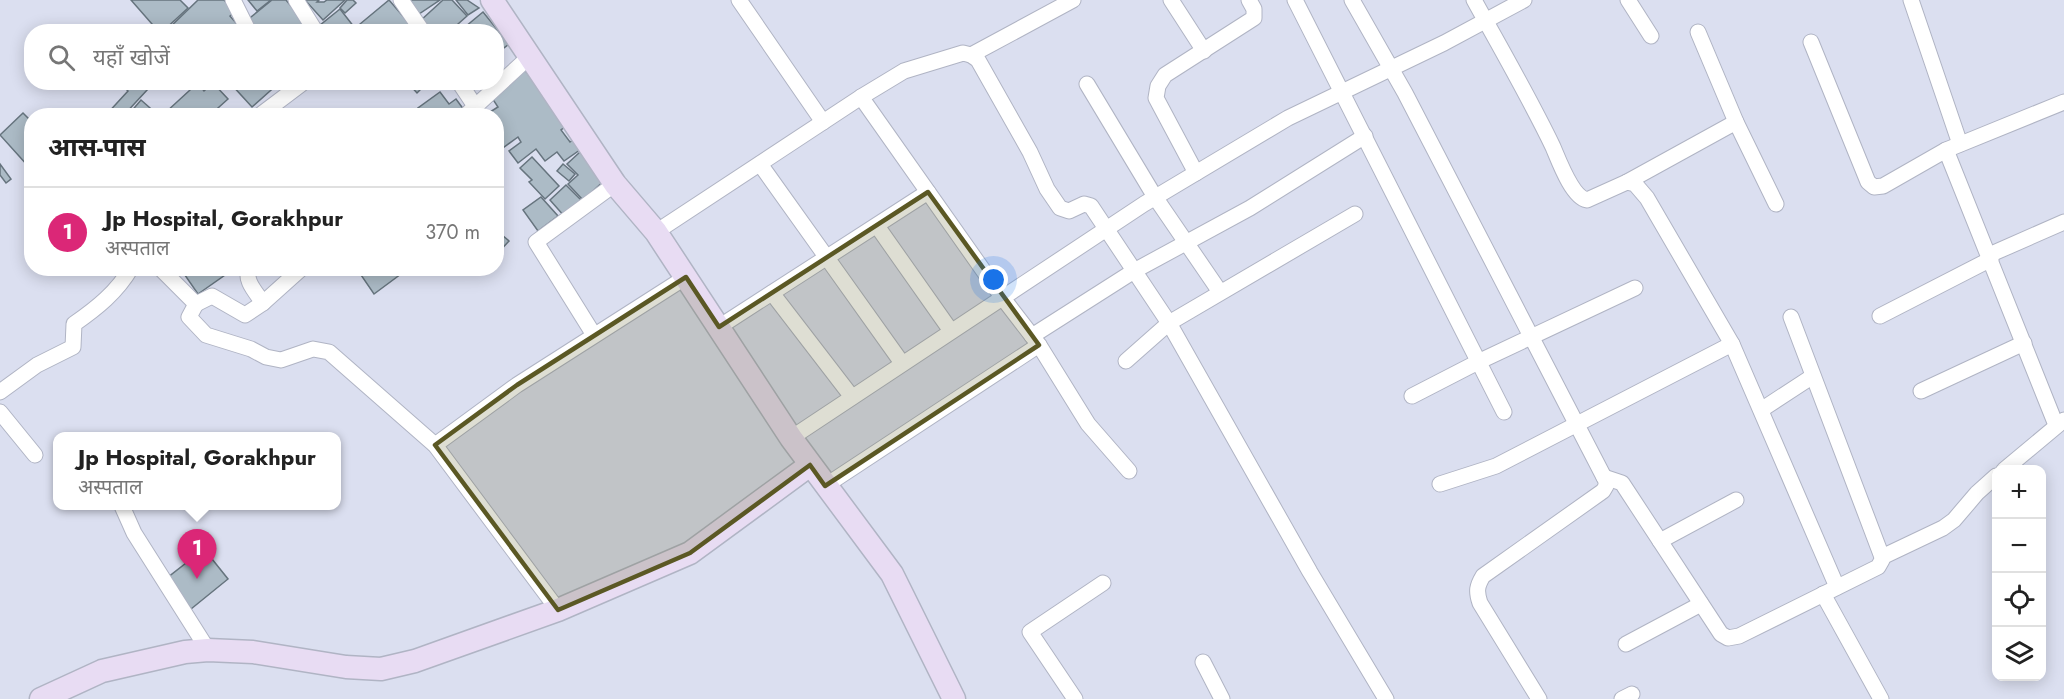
<!DOCTYPE html>
<html lang="hi">
<head>
<meta charset="utf-8">
<style>
  :root { --surface:#fff; --page:#f2f2f2; --text:#222; --muted:#767676; --line:#e0e0e0; --accent:#db2777 }
  body { margin:0; font-family:Jost,"Noto Sans Devanagari",sans-serif; background:var(--page); color:var(--text) }
  .controls { position:absolute; right:18px; bottom:18px; display:grid; overflow:hidden; border-radius:12px; box-shadow:0 3px 15px #0003 }
  .controls button { width:54px; height:54px; display:grid; place-items:center; padding:0; border:0; border-bottom:2px solid var(--line); background:var(--surface); color:var(--text); font:30px sans-serif }
  .you { position:absolute; left:994px; top:280px; width:21px; height:21px; margin:-15px; border:4px solid #fff; border-radius:50%; background:#1a73e8; box-shadow:0 0 0 9px #1a73e833 }
  .badge { display:grid; place-items:center; width:39px; height:39px; border-radius:50%; background:var(--accent); color:#fff; font-size:20px; font-weight:700 }
  .pin { position:absolute; translate:-50% -50px; filter:drop-shadow(0 2px 3px #0008) }
  .pin::after { content:''; position:absolute; top:32px; width:21px; height:18px; background:inherit; clip-path:polygon(0 0,100% 0,50% 100%) }
  .popup { position:absolute; left:53px; top:432px; width:288px; height:78px; box-sizing:border-box; display:grid; place-content:center; border-radius:12px; background:var(--surface); filter:drop-shadow(0 2px 4px #0005); font-size:20px; white-space:nowrap; color:var(--muted) }
  .popup b { font-size:22px; color:var(--text) }
  .popup::after { content:''; position:absolute; left:50%; top:100%; margin-left:-12px; border:12px solid transparent; border-top-color:var(--surface) }
  .list { margin:0; padding:0; list-style:none }
  h2 { display:flex; justify-content:space-between; align-items:center; height:78px; margin:0; padding:0 24px; font-size:26px }
  h2 small { font-size:20px; font-weight:400; color:var(--muted) }
  .list li { display:grid; grid-template-columns:39px 1fr auto; gap:18px; align-items:center; box-sizing:border-box; height:90px; padding:0 24px; border-top:2px solid var(--line) }
  .list b { display:block; font-size:22px; white-space:nowrap }
  .list p { margin:0; font-size:20px; white-space:nowrap; color:var(--muted) }
  .list em { font-size:20px; font-style:normal; color:var(--muted) }
  .icon { flex:none; width:33px; height:33px; fill:none; stroke:currentColor; stroke-width:2; stroke-linecap:round; stroke-linejoin:round }
  .map { position:relative; flex:none; width:2064px; height:699px; overflow:hidden }
  .search { position:absolute; background:var(--surface); box-shadow:0 3px 15px #0003; left:24px; top:24px; width:480px; height:66px; display:flex; align-items:center; gap:15px; box-sizing:border-box; padding:0 21px; border-radius:24px; color:var(--muted); font-size:22px }
  .panel { position:absolute; background:var(--surface); box-shadow:0 3px 15px #0003; left:24px; top:108px; width:480px; height:168px; border-radius:24px }
  .map>svg:first-child { display:block }
</style>
</head>
<body>
<div class="map">
<svg width="2064" height="699" viewBox="0 0 2064 699">
  <rect width="100%" height="100%" fill="#dbdff0"/>
  <g fill="#acbbc6" stroke="#66747e" stroke-width="1.5">
    <path d="M131,0H180L188,8L162,32H159Z"/>
    <path d="M198,0H224L235,12L230,16L244,32H165Z"/>
    <path d="M248,0H271L257,11Z"/>
    <path d="M272,0H286L309,28L304,32H255L246,21Z"/>
    <path d="M305,0H319L317,2H324L327,0H345L323,20Z"/>
    <path d="M347,0H353L356,3L345,13L340,8Z"/>
    <path d="M389,0L415,30L413,32H366L360,24Z"/>
    <path d="M409,0H440L419,14Z"/>
    <path d="M443,0H452L467,16L449,32H429L420,21Z"/>
    <path d="M456,0H467L479,8L468,15Z"/>
    <path d="M340,9L358,32H323L319,26Z"/>
    <path d="M483,12L509,44L496,54V32H459Z"/>
    <path d="M525,70L566,126L561,130L570,142L577,137L584,147L564,161L557,152L545,161L536,149L518,163L509,151L521,142L518,137L500,150L496,145V131L501,128L496,121V116H493L490,112L498,107L490,95Z"/>
    <path d="M119,82H141L148,89L123,116H105L128,91Z"/>
    <path d="M189,82H197L204,91L213,83L228,99L209,116H169L166,112L190,90L186,86Z"/>
    <path d="M232,82H278L279,83L252,107L231,84Z"/>
    <path d="M407,82H428L417,93Z"/>
    <path d="M440,92L449,104L456,99L464,110L457,116H424L418,108Z"/>
    <path d="M141,100L158,115L157,116H131L129,114Z"/>
    <path d="M23,113L32,122V163L28,166L0,135Z"/>
    <path d="M580,152L605,180L583,200L568,184L578,175L567,164Z"/>
    <path d="M532,157L559,186L545,199L529,182L532,180L520,168Z"/>
    <path d="M0,164L11,179L6,183L0,175Z"/>
    <path d="M563,164L575,174L569,181L557,171Z"/>
    <path d="M566,185L582,201L565,217L550,200Z"/>
    <path d="M541,197L558,216L538,231L523,210Z"/>
    <path d="M496,230L509,241L496,255Z"/>
    <path d="M180,268H221L225,275L198,294Z"/>
    <path d="M370,268H409L374,294L361,275Z"/>
    <path d="M204,549L228,579L191,609L167,578Z"/>
  </g>
  <g fill="none" stroke-linecap="round" stroke-linejoin="round">
    <defs>
      <g id="street">
        <path d="M233,0L249,32"/>
        <path d="M296,0L316,32"/>
        <path d="M401,0L423,32"/>
        <path d="M739,0L823,122"/>
        <path d="M1171,0L1204,51"/>
        <path d="M1295,0L1504,412"/>
        <path d="M1352,0L1405,93L1606,481V486L1603,491L1483,576C1477,586 1476,591 1480,603L1539,699"/>
        <path d="M1474,0C1501,49 1529,97 1553,147C1559,161 1572,197 1587,200L1627,182L1635,184L1647,198L1732,344L1837,587"/>
        <path d="M1628,0L1651,36"/>
        <path d="M1911,0L1960,144"/>
        <path d="M1698,32L1736,122"/>
        <path d="M1811,42L1868,182L1874,187L1883,186L1946,150L2064,102"/>
        <path d="M971,55L1073,0"/>
        <path d="M459,82L475,106"/>
        <path d="M1087,84L1155,197L1220,292"/>
        <path d="M861,97L1002,297L1039,345L1088,424L1129,471"/>
        <path d="M259,116L304,82"/>
        <path d="M465,116L530,56"/>
        <path d="M1946,150L2056,425"/>
        <path d="M760,164L902,363"/>
        <path d="M1196,173L1156,98L1158,86L1165,75L1254,18V9L1249,0"/>
        <path d="M1627,182L1736,122L1776,204"/>
        <path d="M877,226L951,331"/>
        <path d="M656,232L861,97L904,71L963,53L971,55L978,60L1030,152L1047,189L1060,208L1069,211L1084,204L1091,206L1169,323L1310,572L1386,699"/>
        <path d="M1989,255L2064,222"/>
        <path d="M160,268L196,304L212,296L245,315L263,303L302,268"/>
        <path d="M249,268C244,281 256,292 263,303"/>
        <path d="M772,293L852,397"/>
        <path d="M196,304L189,317L206,335L251,349L266,357L281,360L313,349L329,352L435,445L558,610"/>
        <path d="M1880,316L1991,259"/>
        <path d="M719,327L928,192"/>
        <path d="M594,335L536,242L615,184"/>
        <path d="M1032,336L1134,271L1250,208L1365,136"/>
        <path d="M1126,361L1169,323L1355,214"/>
        <path d="M1921,391L2024,343"/>
        <path d="M0,392L37,365L73,347L74,324C97,308 117,292 131,268"/>
        <path d="M1412,396L1478,362L1635,288"/>
        <path d="M1761,410L1813,376"/>
        <path d="M0,412L35,455"/>
        <path d="M791,438L1144,204L1288,118L1444,43L1524,0"/>
        <path d="M435,445L517,385L686,277"/>
        <path d="M2004,470L2064,420"/>
        <path d="M1604,477L1622,483L1721,634L1728,638L1739,636L1878,567L1882,560V557L1791,317"/>
        <path d="M1440,484L1496,466L1732,344"/>
        <path d="M825,486L1039,345"/>
        <path d="M122,506L134,533L208,650"/>
        <path d="M1660,541L1736,500"/>
        <path d="M1882,557L1943,528L1954,520L1977,493L1996,476"/>
        <path d="M1823,594L1881,699"/>
        <path d="M1626,644L1701,604"/>
        <path d="M1203,662L1222,699"/>
        <path d="M1075,699L1030,632L1103,583"/>
        <path d="M1622,699L1632,694"/>
      </g>
      <g id="secondary">
        <path d="M492,0L615,184L656,232L791,438L892,574L954,699"/>
        <path d="M41,699L102,671L185,652L208,650L253,652L346,667L381,669L415,661L558,610L690,553L810,465"/>
      </g>
    </defs>
    <use href="#street" stroke="#b0b4c4" stroke-width="17"/>
    <use href="#secondary" stroke="#b0b4c4" stroke-width="25"/>
    <use href="#street" stroke="#fff" stroke-width="15"/>
    <use href="#secondary" stroke="#e8dcf3" stroke-width="22"/>
  </g>
  <path fill="#5b5824" fill-opacity="0.2" stroke="#5b5824" stroke-width="4.5" stroke-linejoin="round" d="M928,192L1039,345L825,486L810,465L690,553L558,610L435,445L517,385L686,277L719,327Z"/>
</svg>
<div class="controls">
<button>+</button>
<button>−</button>
<button><svg class="icon" aria-label="locate" viewBox="0 0 24 24"><circle cx="12" cy="12" r="6"/><path d="M12 2v4M12 18v4M2 12h4M18 12h4"/></svg></button>
<button><svg class="icon" aria-label="layers" viewBox="0 0 24 24"><path d="M12 4l9 5-9 5-9-5zM3 14l9 5 9-5"/></svg></button>
</div>
<div class="you"></div>
<div class="pin badge" style="left:197px;top:579px">1</div>
<div class="popup"><b>Jp Hospital, Gorakhpur</b>अस्पताल</div>
<div class="search"><svg class="icon" aria-label="search" viewBox="0 0 24 24"><circle cx="10" cy="10" r="6"/><path d="M15 15l6 6"/></svg>यहाँ खोजें</div>
<section class="panel">
<h2>आस-पास<small></small></h2>
<ul class="list">
<li><span class="badge">1</span><div><b>Jp Hospital, Gorakhpur</b><p>अस्पताल</p></div><em>370 m</em></li>
</ul>
</section>
</div>
</body>
</html>
